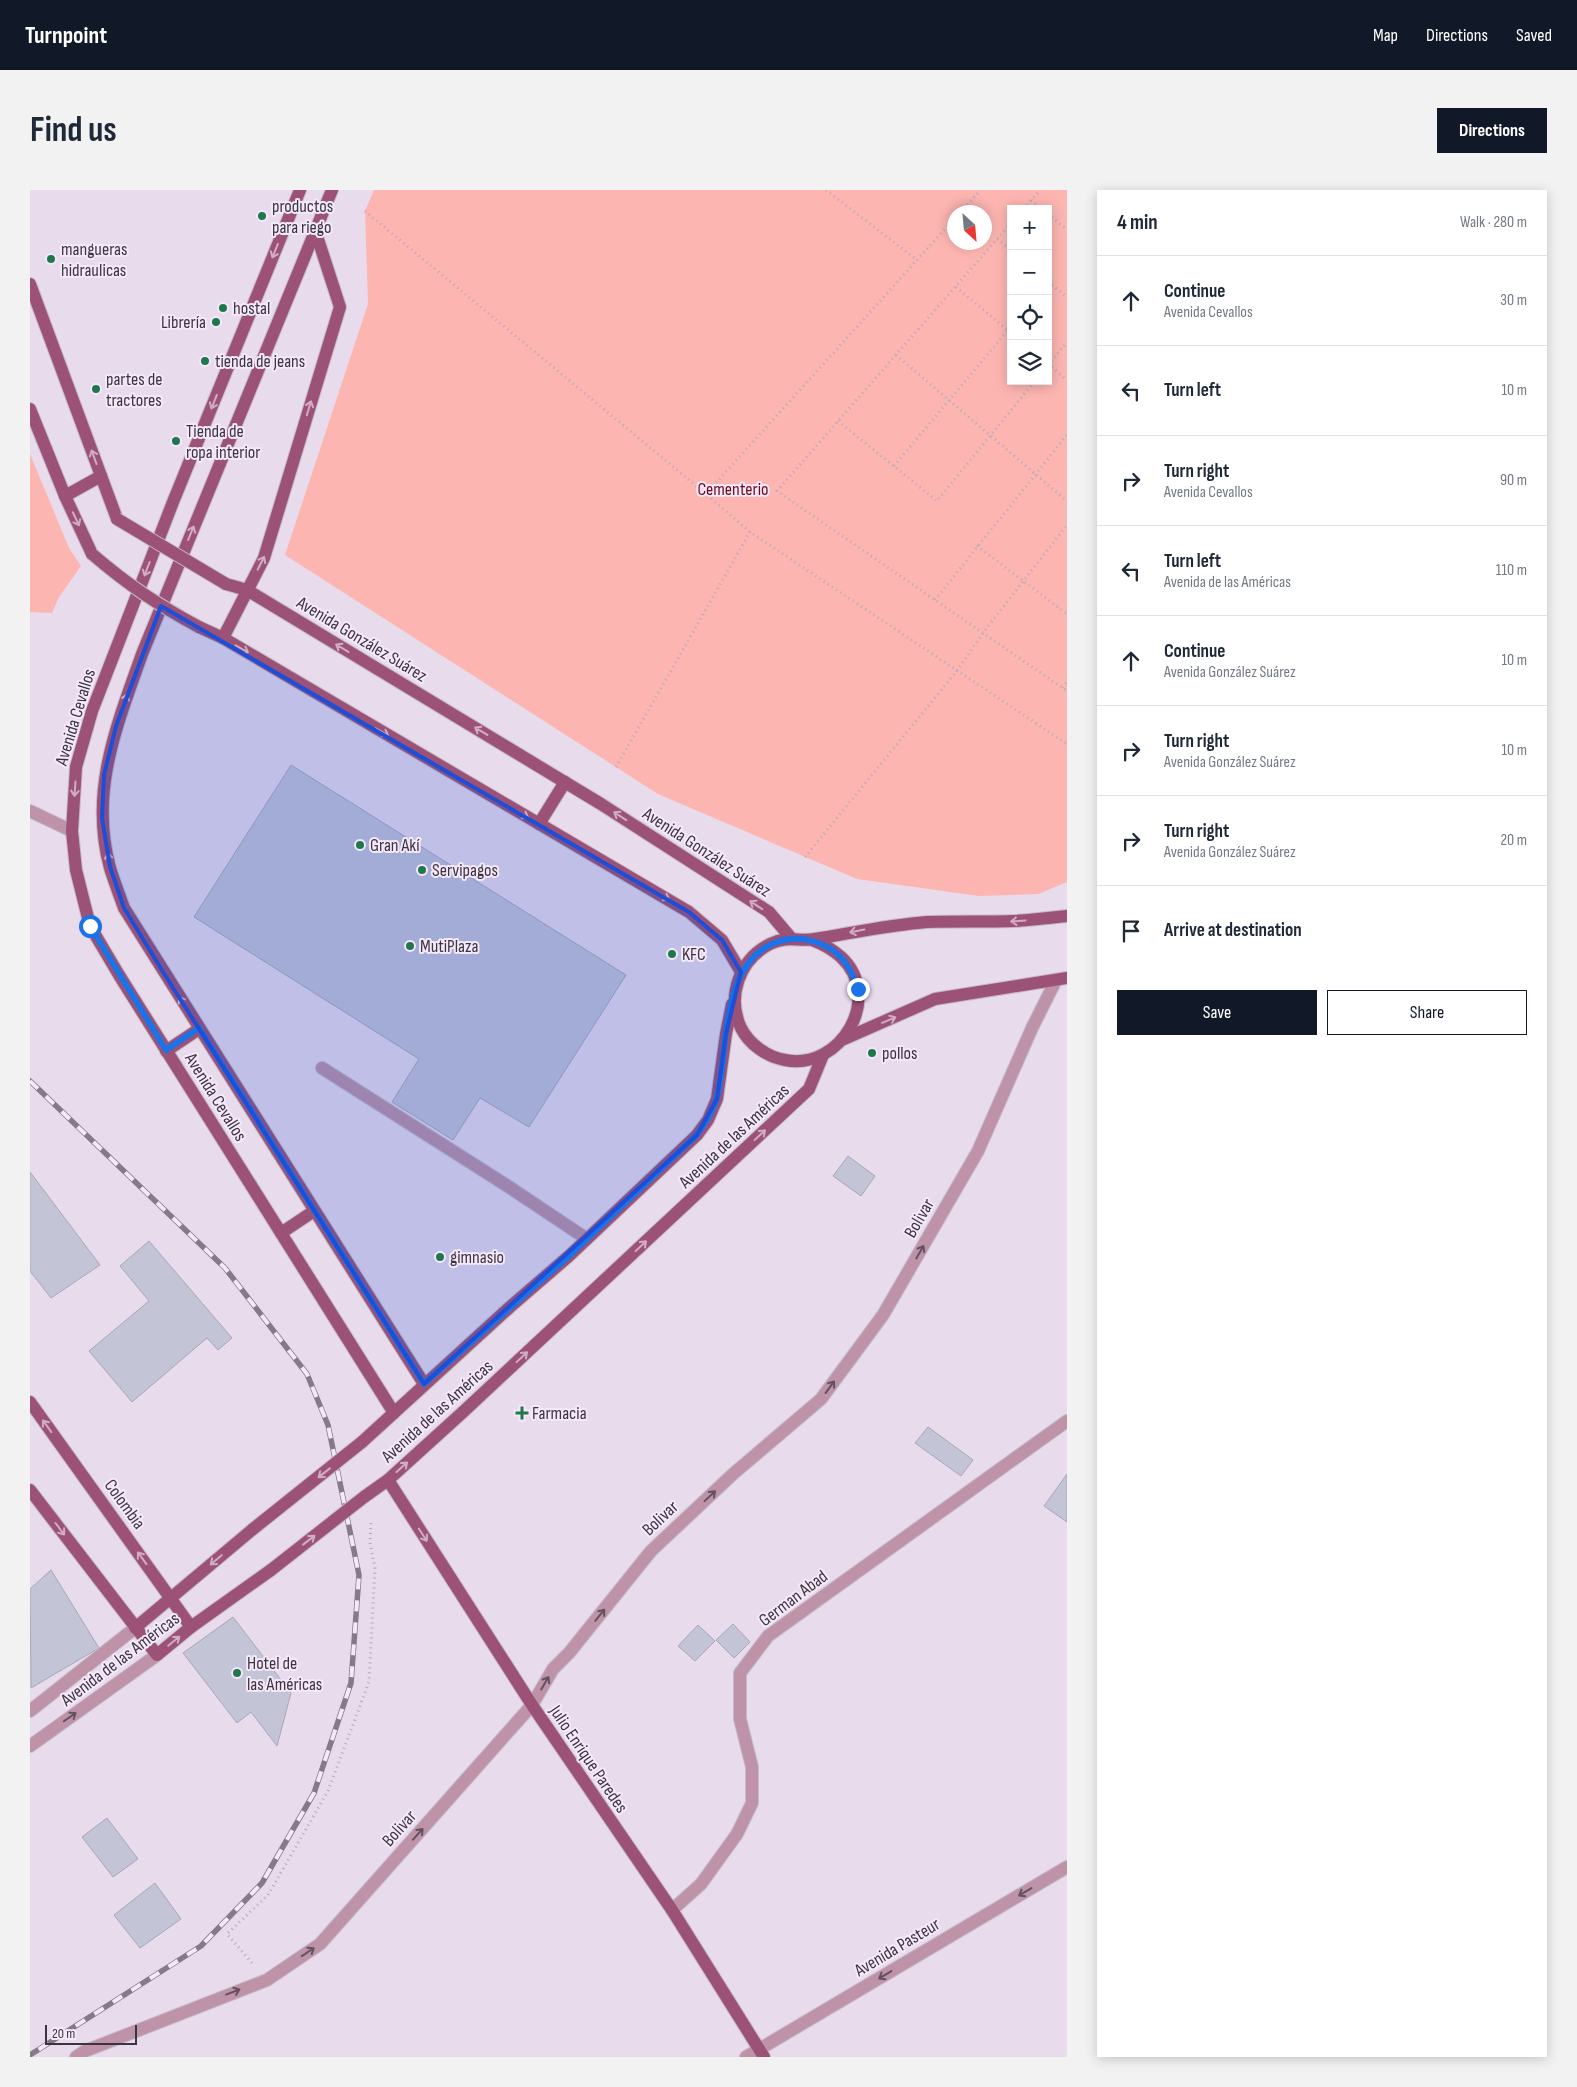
<!DOCTYPE html>
<html lang="en">
<head>
<meta charset="utf-8">
<style>
  :root { --surface:#fff; --page:#f2f2f3; --text:#1f2937; --muted:#747a83; --line:#e0e1e3; --accent:#111827 }
  body { margin:0; font-family:"Sofia Sans Condensed",sans-serif; background:var(--page); color:var(--text) }
  .controls { position:absolute; right:15px; top:15px; display:grid; overflow:hidden; border-radius:0px; box-shadow:0 2px 12px #0003 }
  .controls button { width:45px; height:45px; display:grid; place-items:center; padding:0; border:0; border-bottom:1px solid var(--line); background:var(--surface); color:var(--text); font:25px sans-serif }
  .compass { position:absolute; left:917px; top:15px; width:45px; height:45px; border-radius:50%; background:var(--surface); box-shadow:0 2px 12px #0003; rotate:154deg }
  .scale { position:absolute; left:15px; bottom:12px; width:92px; box-sizing:border-box; padding-left:5px; border:2px solid #3b363d; border-top:0; font-size:14px; line-height:18px; white-space:nowrap; color:#3b363d; -webkit-text-stroke:4px #f5e8fa; paint-order:stroke }
  .stop { position:absolute; width:15px; height:15px; margin:-11px; border:4px solid #1a73e8; border-radius:50%; background:#fff }
  .stop.end { background:#1a73e8; border-color:#fff; box-shadow:0 1px 5px #0008 }
  .list { margin:0; padding:0; list-style:none }
  h2 { display:flex; justify-content:space-between; align-items:center; height:65px; margin:0; padding:0 20px; font-size:21px }
  h2 small { font-size:16px; font-weight:400; color:var(--muted) }
  .list li { display:grid; grid-template-columns:32px 1fr auto; gap:15px; align-items:center; box-sizing:border-box; height:90px; padding:0 20px; border-top:1px solid var(--line) }
  .list b { display:block; font-size:19px; white-space:nowrap }
  .list p { margin:0; font-size:16px; white-space:nowrap; color:var(--muted) }
  .list em { font-size:16px; font-style:normal; color:var(--muted) }
  .actions { display:flex; gap:10px; padding:15px 20px }
  .actions a { flex:1; padding:11px 0; border:1px solid var(--accent); border-radius:0px; text-align:center; font-size:18px; color:var(--accent) }
  .actions .main { background:var(--accent); color:#fff }
  .icon { flex:none; width:28px; height:28px; fill:none; stroke:currentColor; stroke-width:2; stroke-linecap:round; stroke-linejoin:round }
  .map { position:relative; flex:none; width:1037px; height:1867px; overflow:hidden; border-radius:0px }
  header { display:flex; align-items:center; gap:30px; box-sizing:border-box; height:70px; padding:0 25px; background:var(--accent); color:#fff }
  header strong { font-size:24px }
  nav { display:flex; gap:28px; margin-inline-start:auto; font-size:18px }
  .intro { display:flex; align-items:center; justify-content:space-between; box-sizing:border-box; height:120px; padding:0 30px }
  h1 { margin:0; font-size:35px }
  .button { padding:12px 22px; border-radius:0px; background:var(--accent); color:#fff; font-size:18px; font-weight:700 }
  main { display:flex; gap:30px; padding:0 30px }
  aside { flex:1; background:var(--surface); border-radius:0px; box-shadow:0 2px 12px #0003 }
  .map>svg:first-child { display:block }
</style>
</head>
<body>
<header>
<strong>Turnpoint</strong>
<nav><a>Map</a><a>Directions</a><a>Saved</a></nav>
</header>
<div class="intro"><h1>Find us</h1><a class="button">Directions</a></div>
<main>
<div class="map">
<svg width="1037" height="1867" viewBox="0 0 1037 1867">
  <rect width="100%" height="100%" fill="#e8dbec"/>
  <g fill="#fdb5b1" fill-rule="evenodd">
    <path d="M344,0H1037V692L1008,704L949,706L827,689L628,604L255,365L338,114L335,21ZM981,19H1018V191H981ZM924,22H954V52H924Z"/>
    <path d="M0,264L39,358L51,376L29,407L22,423L0,422Z"/>
  </g>
  <g fill="#c4c4d7" stroke="#a7a7ba">
    <path d="M261,575L596,785L499,937L450,908L423,950L362,912L389,869L164,727Z"/>
    <path d="M818,966L845,986L831,1006L803,986Z"/>
    <path d="M0,982L70,1075L21,1108L0,1081Z"/>
    <path d="M119,1051L202,1148L188,1160L177,1148L102,1212L59,1161L119,1111L90,1076Z"/>
    <path d="M898,1237L943,1270L931,1286L885,1253Z"/>
    <path d="M1037,1284V1332L1014,1316Z"/>
    <path d="M21,1380L69,1458L1,1498L0,1399Z"/>
    <path d="M203,1427L261,1503L247,1556L221,1522L207,1533L153,1463Z"/>
    <path d="M703,1434L720,1452L704,1468L686,1450Z"/>
    <path d="M668,1435L685,1451L665,1471L648,1456Z"/>
    <path d="M77,1628L108,1669L83,1687L52,1647Z"/>
    <path d="M125,1693L151,1729L110,1758L84,1725Z"/>
  </g>
  <g fill="none" stroke-linecap="round" stroke-linejoin="round">
    <defs>
      <g id="minor">
        <path d="M0,621L42,641"/>
        <path d="M292,878L476,995L557,1049"/>
        <path d="M0,1521L105,1438"/>
        <path d="M0,1556L127,1465"/>
        <path d="M642,1720L671,1694L707,1644L722,1613V1577L710,1529V1483L738,1446L1037,1231"/>
        <path d="M46,1867L55,1861L237,1790L290,1754L502,1515L523,1479L539,1463L621,1361L703,1284L791,1209L853,1125L948,961L1002,838L1026,790"/>
        <path d="M716,1867L1037,1677"/>
      </g>
      <g id="major">
        <path d="M270,0L143,312L62,521L46,577L42,641L46,680L60,736L89,785L364,1223"/>
        <path d="M302,0L112,464C87,535 59,601 80,678C84,691 89,704 94,718L394,1194"/>
        <path d="M0,94L87,329"/>
        <path d="M0,219L35,306L62,364"/>
        <path d="M35,306L71,286"/>
        <path d="M196,394L217,400L571,614L739,722L761,748"/>
        <path d="M169,437L193,448L659,722L692,750L711,782"/>
        <path d="M193,448L234,368L310,117L285,40"/>
        <path d="M509,634L535,592"/>
        <path d="M782,750C793,754 802,759 811,767C854,807 811,881 755,870C737,867 719,854 711,838C696,806 710,769 740,754C759,745 768,752 785,749C822,743 859,735 897,732C926,731 955,732 984,731C1002,730 1019,728 1037,726"/>
        <path d="M814,849L905,809L1037,788"/>
        <path d="M136,861L169,839"/>
        <path d="M251,1043L284,1021"/>
        <path d="M0,1212L161,1437"/>
        <path d="M332,1252L480,1117L539,1066L667,945L678,930L687,909L696,844L702,814"/>
        <path d="M358,1290L502,1515L642,1720L734,1867"/>
        <path d="M0,1300L127,1465L161,1437L241,1380"/>
        <path d="M334,1307L358,1290L433,1222L779,899L793,865"/>
        <path d="M105,1438L223,1339"/>
      </g>
    </defs>
    <use href="#minor" stroke="#c5bac9" stroke-width="14"/>
    <use href="#major" stroke="#c5bac9" stroke-width="14"/>
    <g stroke="#b4a9b7" stroke-width="3" stroke-dasharray="1 4" stroke-linecap="butt">
      <path d="M796,0L887,70"/>
      <path d="M1001,10L1011,19"/>
      <path d="M994,19L1010,0"/>
      <path d="M335,21L676,304L720,342L1037,554"/>
      <path d="M930,22L951,0"/>
      <path d="M1018,24L1037,40"/>
      <path d="M981,33L747,301L1037,501"/>
      <path d="M967,49L981,60"/>
      <path d="M1018,92L1037,107"/>
      <path d="M926,97L981,143"/>
      <path d="M866,165L1037,311"/>
      <path d="M1018,174L1037,190"/>
      <path d="M1018,175L1037,152"/>
      <path d="M808,231L907,311L1005,191"/>
      <path d="M864,276L978,140"/>
      <path d="M676,304L924,29"/>
      <path d="M947,356L1037,424"/>
      <path d="M905,410L1037,245"/>
      <path d="M1033,498L1037,491"/>
      <path d="M586,577L720,342"/>
      <path d="M775,667L926,482L956,439L1037,335"/>
      <path d="M222,1773L197,1744L238,1705L298,1601L339,1492L345,1378L340,1353L341,1330"/>
    </g>
    <use href="#minor" stroke="#bf93a7" stroke-width="12"/>
    <use href="#major" stroke="#9c5176" stroke-width="12"/>
    <defs>
      <path id="rail" d="M0,891L195,1078L277,1184L298,1235L329,1385L321,1493L284,1603L232,1693L171,1756L0,1865"/>
    </defs>
    <use href="#rail" stroke="#847b87" stroke-width="5.5"/>
    <use href="#rail" stroke="#f5e8fa" stroke-width="4" stroke-dasharray="11" stroke-linecap="butt"/>
    <defs>
      <g id="major-bridge">
        <path d="M87,329L196,394"/>
        <path d="M62,364C98,395 128,415 169,437"/>
        <path d="M223,1339L332,1252"/>
        <path d="M241,1380L334,1307"/>
      </g>
    </defs>
    <use href="#major-bridge" stroke="#c5bac9" stroke-width="14" stroke-linecap="butt"/>
    <use href="#major-bridge" stroke="#9c5176" stroke-width="12"/>
  </g>
  <defs><path id="oneway-shaft" d="M-6 0H5M1.5-3L5.5 0L1.5 3" fill="none" stroke-width="1.6" stroke-linecap="round" stroke-linejoin="round" transform="scale(1.25)"/></defs>
  <g stroke="#d1acc5">
    <use href="#oneway-shaft" transform="translate(245 61) rotate(112)"/>
    <use href="#oneway-shaft" transform="translate(184 212) rotate(112)"/>
    <use href="#oneway-shaft" transform="translate(279 218) rotate(-73)"/>
    <use href="#oneway-shaft" transform="translate(64 267) rotate(-110)"/>
    <use href="#oneway-shaft" transform="translate(46 329) rotate(65)"/>
    <use href="#oneway-shaft" transform="translate(161 343) rotate(-68)"/>
    <use href="#oneway-shaft" transform="translate(231 373) rotate(-63)"/>
    <use href="#oneway-shaft" transform="translate(117 379) rotate(111)"/>
    <use href="#oneway-shaft" transform="translate(312 458) rotate(-149)"/>
    <use href="#oneway-shaft" transform="translate(212 459) rotate(30)"/>
    <use href="#oneway-shaft" transform="translate(95 511) rotate(-70)"/>
    <use href="#oneway-shaft" transform="translate(451 541) rotate(-149)"/>
    <use href="#oneway-shaft" transform="translate(352 542) rotate(30)"/>
    <use href="#oneway-shaft" transform="translate(45 599) rotate(94)"/>
    <use href="#oneway-shaft" transform="translate(492 624) rotate(30)"/>
    <use href="#oneway-shaft" transform="translate(590 626) rotate(-147)"/>
    <use href="#oneway-shaft" transform="translate(79 670) rotate(-99)"/>
    <use href="#oneway-shaft" transform="translate(633 706) rotate(30)"/>
    <use href="#oneway-shaft" transform="translate(726 715) rotate(-147)"/>
    <use href="#oneway-shaft" transform="translate(988 731) rotate(176)"/>
    <use href="#oneway-shaft" transform="translate(827 741) rotate(169)"/>
    <use href="#oneway-shaft" transform="translate(153 813) rotate(-122)"/>
    <use href="#oneway-shaft" transform="translate(859 830) rotate(-23)"/>
    <use href="#oneway-shaft" transform="translate(730 945) rotate(-43)"/>
    <use href="#oneway-shaft" transform="translate(611 1056) rotate(-43)"/>
    <use href="#oneway-shaft" transform="translate(492 1167) rotate(-43)"/>
    <use href="#oneway-shaft" transform="translate(17 1236) rotate(-126)"/>
    <use href="#oneway-shaft" transform="translate(372 1277) rotate(-42)"/>
    <use href="#oneway-shaft" transform="translate(294 1283) rotate(142)"/>
    <use href="#oneway-shaft" transform="translate(30 1339) rotate(53)"/>
    <use href="#oneway-shaft" transform="translate(393 1345) rotate(57)"/>
    <use href="#oneway-shaft" transform="translate(279 1350) rotate(-38)"/>
    <use href="#oneway-shaft" transform="translate(112 1368) rotate(-126)"/>
    <use href="#oneway-shaft" transform="translate(186 1370) rotate(140)"/>
    <use href="#oneway-shaft" transform="translate(144 1451) rotate(-39)"/>
  </g>
  <g stroke="#63525d">
    <use href="#oneway-shaft" transform="translate(890 1062) rotate(-60)"/>
    <use href="#oneway-shaft" transform="translate(800 1197) rotate(-54)"/>
    <use href="#oneway-shaft" transform="translate(680 1306) rotate(-43)"/>
    <use href="#oneway-shaft" transform="translate(570 1425) rotate(-51)"/>
    <use href="#oneway-shaft" transform="translate(515 1493) rotate(-60)"/>
    <use href="#oneway-shaft" transform="translate(40 1527) rotate(-35)"/>
    <use href="#oneway-shaft" transform="translate(388 1644) rotate(-48)"/>
    <use href="#oneway-shaft" transform="translate(995 1702) rotate(149)"/>
    <use href="#oneway-shaft" transform="translate(278 1762) rotate(-34)"/>
    <use href="#oneway-shaft" transform="translate(855 1785) rotate(149)"/>
    <use href="#oneway-shaft" transform="translate(203 1802) rotate(-21)"/>
  </g>
  <g fill="none" stroke-linecap="round" stroke-linejoin="round">
    <path stroke="#1a73e8" stroke-width="6" d="M60,736L136,860L169,838L394,1194L539,1066L667,945C675,934 683,922 687,908C699,859 689,769 750,751C764,747 777,748 791,754C812,762 821,779 828,799"/>
  </g>
  <path fill="#1d4ed8" fill-opacity="0.2" stroke="#1d4ed8" stroke-width="4" stroke-linejoin="round" d="M131,416L659,722L692,750L711,782L696,844L687,909L667,945L394,1194L133,782L94,718L80,677L72,628L74,585L86,536Z"/>
  <g fill="#1f774b" stroke="#f5e8fa" stroke-width="2">
    <circle cx="232" cy="26" r="5"/>
    <circle cx="21" cy="69" r="5"/>
    <circle cx="193" cy="118" r="5"/>
    <circle cx="186" cy="132" r="5"/>
    <circle cx="175" cy="171" r="5"/>
    <circle cx="66" cy="199" r="5"/>
    <circle cx="146" cy="251" r="5"/>
    <circle cx="330" cy="655" r="5"/>
    <circle cx="392" cy="680" r="5"/>
    <circle cx="380" cy="756" r="5"/>
    <circle cx="642" cy="764" r="5"/>
    <circle cx="842" cy="863" r="5"/>
    <circle cx="410" cy="1067" r="5"/>
    <path d="M489.5 1215.5h5v5h5v5h-5v5h-5v-5h-5v-5h5z"/>
    <circle cx="207" cy="1483" r="5"/>
  </g>
  <g text-anchor="middle" stroke-width="4" stroke-linejoin="round" paint-order="stroke">
    <g font-size="18" fill="#3b363d" stroke="#f5e8fa" text-anchor="start">
      <text x="242" y="22">productos<tspan x="242" dy="21">para riego</tspan></text>
      <text x="31" y="65">mangueras<tspan x="31" dy="21">hidraulicas</tspan></text>
      <text x="203" y="124">hostal</text>
      <text x="176" y="138" text-anchor="end">Librería</text>
      <text x="185" y="177">tienda de jeans</text>
      <text x="76" y="195">partes de<tspan x="76" dy="21">tractores</tspan></text>
      <text x="156" y="247">Tienda de<tspan x="156" dy="21">ropa interior</tspan></text>
      <text x="340" y="661">Gran Akí</text>
      <text x="402" y="686">Servipagos</text>
      <text x="390" y="762">MutiPlaza</text>
      <text x="652" y="770">KFC</text>
      <text x="852" y="869">pollos</text>
      <text x="420" y="1073">gimnasio</text>
      <text x="502" y="1229">Farmacia</text>
      <text x="217" y="1479">Hotel de<tspan x="217" dy="21">las Américas</tspan></text>
    </g>
    <g font-size="18" fill="#6c0b16" stroke="#f5e8fa">
      <text x="703" y="305">Cementerio</text>
    </g>
    <g font-size="18" fill="#3b363d" stroke="#f5e8fa">
      <text transform="translate(332 449) rotate(31)" y="6">Avenida González Suárez</text>
      <text transform="translate(45 527) rotate(-73)" y="6">Avenida Cevallos</text>
      <text transform="translate(677 662) rotate(33)" y="6">Avenida González Suárez</text>
      <text transform="translate(186 907) rotate(58)" y="6">Avenida Cevallos</text>
      <text transform="translate(704 946) rotate(-43)" y="6">Avenida de las Américas</text>
      <text transform="translate(889 1028) rotate(-60)" y="6">Bolivar</text>
      <text transform="translate(407 1221) rotate(-42)" y="6">Avenida de las Américas</text>
      <text transform="translate(95 1314) rotate(54)" y="6">Colombia</text>
      <text transform="translate(630 1328) rotate(-43)" y="6">Bolivar</text>
      <text transform="translate(763 1408) rotate(-37)" y="6">German Abad</text>
      <text transform="translate(90 1469) rotate(-37)" y="6">Avenida de las Américas</text>
      <text transform="translate(559 1569) rotate(56)" y="6">Julio Enrique Paredes</text>
      <text transform="translate(369 1638) rotate(-48)" y="6">Bolivar</text>
      <text transform="translate(867 1757) rotate(-31)" y="6">Avenida Pasteur</text>
    </g>
  </g>
</svg>
<div class="controls">
<button>+</button>
<button>−</button>
<button><svg class="icon" aria-label="locate" viewBox="0 0 24 24"><circle cx="12" cy="12" r="6"/><path d="M12 2v4M12 18v4M2 12h4M18 12h4"/></svg></button>
<button><svg class="icon" aria-label="layers" viewBox="0 0 24 24"><path d="M12 4l9 5-9 5-9-5zM3 14l9 5 9-5"/></svg></button>
</div>
<svg class="compass" viewBox="-18 -18 36 36"><path d="M0-13l5 13h-10z" fill="#e53935"/><path d="M0 13l5-13h-10z" fill="#747a83"/></svg>
<div class="scale">20 m</div>
<div class="stop" style="left:60px;top:736px"></div>
<div class="stop end" style="left:828px;top:799px"></div>
</div>
<aside>
<h2>4 min<small>Walk · 280 m</small></h2>
<ul class="list">
<li><svg class="icon" aria-label="ahead" viewBox="0 0 24 24"><path d="M12 20V5M6 11l6-6 6 6"/></svg><div><b>Continue</b><p>Avenida Cevallos</p></div><em>30 m</em></li>
<li><svg class="icon" aria-label="left" viewBox="0 0 24 24"><path d="M17 20v-9H6M10 6l-5 5 5 5"/></svg><div><b>Turn left</b></div><em>10 m</em></li>
<li><svg class="icon" aria-label="right" viewBox="0 0 24 24"><path d="M7 20v-9h11M14 6l5 5-5 5"/></svg><div><b>Turn right</b><p>Avenida Cevallos</p></div><em>90 m</em></li>
<li><svg class="icon" aria-label="left" viewBox="0 0 24 24"><path d="M17 20v-9H6M10 6l-5 5 5 5"/></svg><div><b>Turn left</b><p>Avenida de las Américas</p></div><em>110 m</em></li>
<li><svg class="icon" aria-label="ahead" viewBox="0 0 24 24"><path d="M12 20V5M6 11l6-6 6 6"/></svg><div><b>Continue</b><p>Avenida González Suárez</p></div><em>10 m</em></li>
<li><svg class="icon" aria-label="right" viewBox="0 0 24 24"><path d="M7 20v-9h11M14 6l5 5-5 5"/></svg><div><b>Turn right</b><p>Avenida González Suárez</p></div><em>10 m</em></li>
<li><svg class="icon" aria-label="right" viewBox="0 0 24 24"><path d="M7 20v-9h11M14 6l5 5-5 5"/></svg><div><b>Turn right</b><p>Avenida González Suárez</p></div><em>20 m</em></li>
<li><svg class="icon" aria-label="arrive" viewBox="0 0 24 24"><path d="M6 21V4h12l-3 4 3 4H6"/></svg><div><b>Arrive at destination</b></div></li>
</ul>
<div class="actions"><a class="main">Save</a><a>Share</a></div>
</aside>
</main>
</body>
</html>
